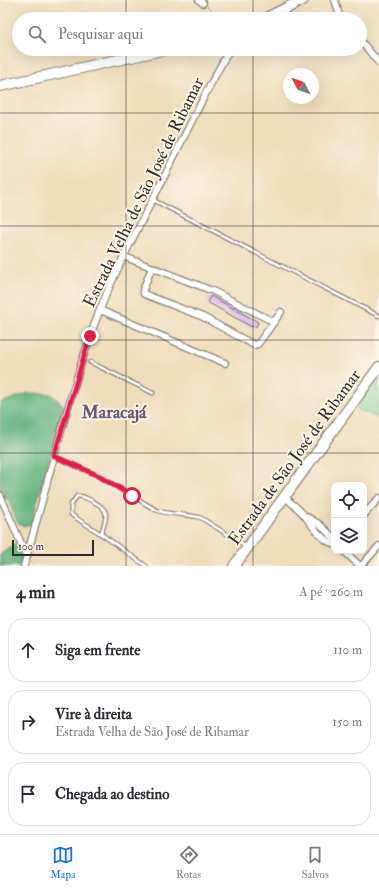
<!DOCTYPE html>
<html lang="pt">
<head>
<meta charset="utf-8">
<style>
  :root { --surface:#fff; --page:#f2f2f3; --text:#2b2b33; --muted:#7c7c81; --line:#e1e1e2; --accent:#1a73e8 }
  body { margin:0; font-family:"IM FELL Double Pica",serif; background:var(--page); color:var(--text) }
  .controls { position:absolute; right:12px; bottom:12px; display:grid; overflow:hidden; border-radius:8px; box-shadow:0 4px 16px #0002 }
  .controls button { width:36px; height:36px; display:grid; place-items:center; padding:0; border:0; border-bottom:1px solid var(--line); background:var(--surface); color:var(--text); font:20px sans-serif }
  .compass { position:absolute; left:283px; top:68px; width:36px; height:36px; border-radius:50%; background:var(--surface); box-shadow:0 4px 16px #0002; rotate:311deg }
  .scale { position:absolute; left:12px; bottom:10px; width:82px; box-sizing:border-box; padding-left:4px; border:2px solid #2b2b2b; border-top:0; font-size:11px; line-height:14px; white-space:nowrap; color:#2b2b2b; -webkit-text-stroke:3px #fcf5e5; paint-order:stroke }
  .stop { position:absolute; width:12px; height:12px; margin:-9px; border:3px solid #e11d48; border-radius:50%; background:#fff }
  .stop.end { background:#e11d48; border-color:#fff; box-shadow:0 1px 4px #0008 }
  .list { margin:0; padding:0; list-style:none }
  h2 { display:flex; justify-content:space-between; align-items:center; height:52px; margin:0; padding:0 16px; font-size:17px }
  h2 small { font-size:13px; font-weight:400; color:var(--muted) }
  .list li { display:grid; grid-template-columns:26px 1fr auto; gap:12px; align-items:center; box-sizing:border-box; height:64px; margin:0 8px 8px; padding:0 8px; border:1px solid var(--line); border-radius:16px }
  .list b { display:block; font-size:15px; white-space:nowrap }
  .list p { margin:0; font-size:13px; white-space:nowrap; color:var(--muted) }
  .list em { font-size:13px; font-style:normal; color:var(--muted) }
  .icon { flex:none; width:22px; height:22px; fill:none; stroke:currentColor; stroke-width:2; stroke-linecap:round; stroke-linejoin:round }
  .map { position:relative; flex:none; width:379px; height:566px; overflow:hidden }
  .search { position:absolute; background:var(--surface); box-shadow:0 4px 16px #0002; left:12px; right:12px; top:12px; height:44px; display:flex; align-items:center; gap:10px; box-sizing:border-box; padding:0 14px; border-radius:22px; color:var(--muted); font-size:15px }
  .sheet { height:268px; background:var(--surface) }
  nav { display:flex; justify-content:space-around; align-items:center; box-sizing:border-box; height:56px; border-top:1px solid var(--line); background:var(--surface); font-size:11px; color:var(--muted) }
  nav a { display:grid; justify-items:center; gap:2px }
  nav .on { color:var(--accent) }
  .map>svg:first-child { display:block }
</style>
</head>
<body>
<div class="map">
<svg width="379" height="566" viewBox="0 0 379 566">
  <rect width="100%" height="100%" fill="#fcf5e5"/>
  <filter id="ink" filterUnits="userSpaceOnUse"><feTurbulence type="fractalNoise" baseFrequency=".025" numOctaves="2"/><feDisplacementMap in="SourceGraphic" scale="8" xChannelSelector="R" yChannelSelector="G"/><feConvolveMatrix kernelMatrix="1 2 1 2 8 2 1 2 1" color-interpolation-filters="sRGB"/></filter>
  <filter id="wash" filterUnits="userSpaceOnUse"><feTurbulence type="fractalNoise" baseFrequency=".012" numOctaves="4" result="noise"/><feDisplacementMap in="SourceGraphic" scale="16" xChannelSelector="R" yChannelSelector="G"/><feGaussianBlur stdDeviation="0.9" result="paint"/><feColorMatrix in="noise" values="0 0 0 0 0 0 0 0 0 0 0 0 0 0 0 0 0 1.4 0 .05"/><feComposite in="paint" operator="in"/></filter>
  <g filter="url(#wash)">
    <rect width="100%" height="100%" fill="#f0ddbc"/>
    <path fill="#80d598" stroke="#568062" d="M379,377V418L357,409Z"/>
    <g fill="#68b680" stroke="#4a7056">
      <path d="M29,393L51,394L64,406L31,524L23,526L17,522L8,499L0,498V403Z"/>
      <path d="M17,542L21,558L19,566H0V555Z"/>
    </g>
    <g id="blocks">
      <path fill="#d2b1f7" d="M211,296L258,322L256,327L253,326L252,327L207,302Z"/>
    </g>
  </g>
  <g filter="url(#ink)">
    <use href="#blocks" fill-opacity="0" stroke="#70695e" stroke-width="1"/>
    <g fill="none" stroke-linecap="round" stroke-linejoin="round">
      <defs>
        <g id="service">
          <path d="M153,200L379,316"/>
          <path d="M90,362L153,393"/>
          <path d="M60,459L99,476L156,510C171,516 186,513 201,518L246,546"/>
          <path d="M101,534C107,516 111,510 92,501C87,499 83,495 77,496L71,505V514L73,516L101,534L146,566"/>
        </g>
        <g id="minor">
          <path d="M199,0L203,3"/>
          <path d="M335,0L339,14L342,19"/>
          <path d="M360,40L379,63"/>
          <path d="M125,257L213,291L274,322"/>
          <path d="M152,267L143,290L144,294L203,317L254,345L258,344L281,312"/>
          <path d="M100,310L225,363"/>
          <path d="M0,495L27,557"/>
          <path d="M285,497C291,503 298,508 304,515C312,525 321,540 334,544"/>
          <path d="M364,515L379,498"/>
          <path d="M307,517L319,524L334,538"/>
          <path d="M344,551L360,566"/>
          <path d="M24,566C46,490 64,412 90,337C106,288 131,242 154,197C179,148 202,97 230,49"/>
          <path d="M361,566L379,546"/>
        </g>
        <g id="primary">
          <path d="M264,19L303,0"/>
          <path d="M0,86L167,49"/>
          <path d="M234,566L379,367"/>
        </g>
      </defs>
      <use href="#service" stroke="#70695e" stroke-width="5"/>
      <use href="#minor" stroke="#70695e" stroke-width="8"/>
      <use href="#primary" stroke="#70695e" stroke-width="12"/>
      <path stroke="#70695e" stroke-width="1" stroke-dasharray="1 3" stroke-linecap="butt" d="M207,6L222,19"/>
      <use href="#service" stroke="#fff" stroke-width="3"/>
      <use href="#minor" stroke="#fff" stroke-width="6"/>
      <use href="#primary" stroke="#fff" stroke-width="10"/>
    </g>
  </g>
  <g fill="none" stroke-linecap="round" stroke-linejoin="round" filter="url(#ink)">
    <path stroke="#e11d48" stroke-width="5" d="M90,336L54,456L99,476L132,496"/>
  </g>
  <path fill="none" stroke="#2b2b2b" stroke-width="1" stroke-opacity="0.55" d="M126,0V19M253,0V19M126,49V566M253,49V566M0,113H379M0,226H379M0,340H379M0,453H379"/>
  <g text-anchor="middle" stroke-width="4" stroke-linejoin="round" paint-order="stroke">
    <g font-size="17" fill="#2b2b2b" stroke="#fcf5e5">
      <text transform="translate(143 192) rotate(-64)" y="6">Estrada Velha de São José de Ribamar</text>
      <text transform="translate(294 457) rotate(-54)" y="6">Estrada de São José de Ribamar</text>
    </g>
    <g font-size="18" font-weight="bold" fill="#655a72" stroke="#fcf5e5">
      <text x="114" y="418">Maracajá</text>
    </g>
  </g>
</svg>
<div class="controls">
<button><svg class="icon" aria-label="locate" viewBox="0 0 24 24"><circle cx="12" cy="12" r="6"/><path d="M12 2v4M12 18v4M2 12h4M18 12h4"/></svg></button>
<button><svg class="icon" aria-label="layers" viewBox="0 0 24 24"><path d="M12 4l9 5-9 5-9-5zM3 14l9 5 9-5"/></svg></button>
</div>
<svg class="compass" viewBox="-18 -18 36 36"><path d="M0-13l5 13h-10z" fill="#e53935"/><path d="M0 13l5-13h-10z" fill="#7c7c81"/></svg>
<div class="scale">100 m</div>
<div class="stop" style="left:132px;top:496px"></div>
<div class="stop end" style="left:90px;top:336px"></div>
<div class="search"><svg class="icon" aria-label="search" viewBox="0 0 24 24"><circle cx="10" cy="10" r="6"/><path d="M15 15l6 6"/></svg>Pesquisar aqui</div>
</div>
<section class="sheet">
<h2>4 min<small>A pé · 260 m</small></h2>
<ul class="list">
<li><svg class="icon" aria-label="ahead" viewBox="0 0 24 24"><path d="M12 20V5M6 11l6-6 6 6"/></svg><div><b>Siga em frente</b></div><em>110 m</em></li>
<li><svg class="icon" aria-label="right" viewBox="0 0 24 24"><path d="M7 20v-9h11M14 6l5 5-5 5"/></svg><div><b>Vire à direita</b><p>Estrada Velha de São José de Ribamar</p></div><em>150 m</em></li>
<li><svg class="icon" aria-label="arrive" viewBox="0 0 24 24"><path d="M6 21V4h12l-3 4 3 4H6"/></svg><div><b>Chegada ao destino</b></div></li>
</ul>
</section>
<nav>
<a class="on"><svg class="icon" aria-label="map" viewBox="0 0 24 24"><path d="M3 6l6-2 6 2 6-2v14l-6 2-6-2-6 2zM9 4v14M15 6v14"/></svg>Mapa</a>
<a><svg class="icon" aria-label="directions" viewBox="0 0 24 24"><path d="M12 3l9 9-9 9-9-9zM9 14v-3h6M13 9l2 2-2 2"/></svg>Rotas</a>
<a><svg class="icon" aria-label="saved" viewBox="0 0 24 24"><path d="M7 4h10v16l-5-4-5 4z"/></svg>Salvos</a>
</nav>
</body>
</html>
